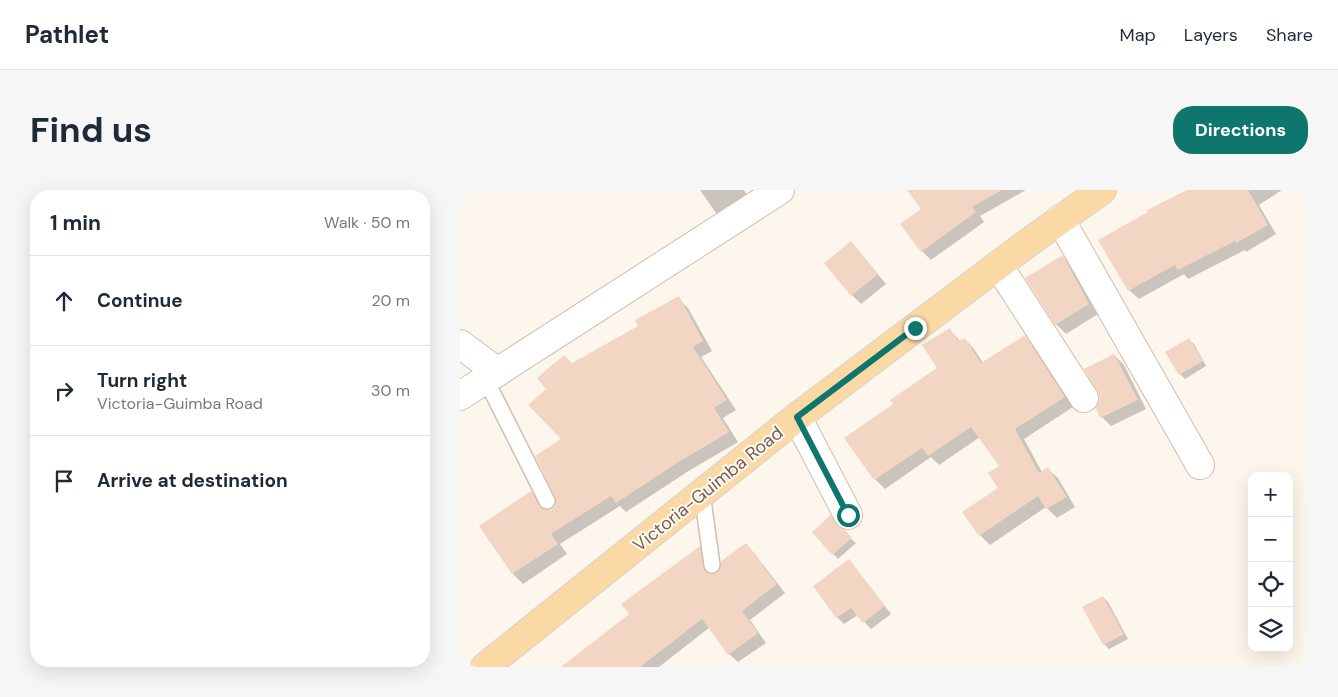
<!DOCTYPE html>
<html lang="en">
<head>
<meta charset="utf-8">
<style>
  :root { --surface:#fff; --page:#f6f6f7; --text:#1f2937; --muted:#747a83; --line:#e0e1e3; --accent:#0f766e }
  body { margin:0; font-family:"DM Sans",sans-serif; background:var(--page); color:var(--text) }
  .controls { position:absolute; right:15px; bottom:15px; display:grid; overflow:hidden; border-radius:10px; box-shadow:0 5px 20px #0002 }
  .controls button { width:45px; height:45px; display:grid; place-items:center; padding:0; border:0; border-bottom:1px solid var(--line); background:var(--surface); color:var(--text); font:25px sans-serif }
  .stop { position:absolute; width:15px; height:15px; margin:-11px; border:4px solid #0f766e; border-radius:50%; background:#fff }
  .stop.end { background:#0f766e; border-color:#fff; box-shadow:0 1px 5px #0008 }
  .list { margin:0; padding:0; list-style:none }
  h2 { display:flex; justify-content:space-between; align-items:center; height:65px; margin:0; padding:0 20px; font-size:21px }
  h2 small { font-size:16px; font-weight:400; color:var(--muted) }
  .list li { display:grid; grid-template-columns:32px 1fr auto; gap:15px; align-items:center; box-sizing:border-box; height:90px; padding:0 20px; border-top:1px solid var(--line) }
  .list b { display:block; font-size:19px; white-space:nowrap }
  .list p { margin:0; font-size:16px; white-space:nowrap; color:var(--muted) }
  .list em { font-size:16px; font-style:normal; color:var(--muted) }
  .icon { flex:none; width:28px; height:28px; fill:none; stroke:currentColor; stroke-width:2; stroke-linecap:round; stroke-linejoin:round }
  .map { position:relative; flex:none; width:848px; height:477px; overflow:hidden; border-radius:20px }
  header { display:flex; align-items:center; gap:30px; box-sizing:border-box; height:70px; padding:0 25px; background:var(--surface); border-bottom:1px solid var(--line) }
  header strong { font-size:24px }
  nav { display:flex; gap:28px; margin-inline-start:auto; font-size:18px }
  .intro { display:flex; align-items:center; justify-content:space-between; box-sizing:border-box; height:120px; padding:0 30px }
  h1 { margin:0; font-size:35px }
  .button { padding:12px 22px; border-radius:20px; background:var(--accent); color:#fff; font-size:18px; font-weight:700 }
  main { display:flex; gap:30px; padding:0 30px }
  aside { flex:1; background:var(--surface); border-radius:20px; box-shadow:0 5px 20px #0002 }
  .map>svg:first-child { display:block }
</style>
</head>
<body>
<header>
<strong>Pathlet</strong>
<nav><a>Map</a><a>Layers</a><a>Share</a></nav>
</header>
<div class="intro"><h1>Find us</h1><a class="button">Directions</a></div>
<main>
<aside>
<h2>1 min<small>Walk · 50 m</small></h2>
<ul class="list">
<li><svg class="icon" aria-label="ahead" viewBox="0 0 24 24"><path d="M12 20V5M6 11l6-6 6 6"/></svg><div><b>Continue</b></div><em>20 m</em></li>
<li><svg class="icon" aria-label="right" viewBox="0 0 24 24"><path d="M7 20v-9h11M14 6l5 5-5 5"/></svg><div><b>Turn right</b><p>Victoria-Guimba Road</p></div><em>30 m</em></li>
<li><svg class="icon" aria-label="arrive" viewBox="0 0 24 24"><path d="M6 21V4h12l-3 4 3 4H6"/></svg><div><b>Arrive at destination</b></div></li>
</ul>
</aside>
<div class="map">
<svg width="848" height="477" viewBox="0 0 848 477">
  <rect width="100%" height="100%" fill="#fdf6ec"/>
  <g fill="#0003">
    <path d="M240,0H284L293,14L265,32L256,23Z"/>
    <path d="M448,0H566L520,26L524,32L471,70L462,61V20Z"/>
    <path d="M747,0H822L799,15L816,44L786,62L785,60L728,89L724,84L679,109L669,100Z"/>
    <path d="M391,52L426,94L401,114L392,105Z"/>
    <path d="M603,67L612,76L638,124L606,144L596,134L567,88Z"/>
    <path d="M218,108L228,118L252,161L241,167L276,220L263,228L278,252L227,282L166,322L160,316L100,354L107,364L63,394L53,384L21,336L71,302L81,312L86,321H91L96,316L112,175L180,136Z"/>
    <path d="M490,140L501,152L505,149L514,159L523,173L565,147L574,157L613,217L564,249L582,282L588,279L598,288L615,317L597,328L586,317L530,355L520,345L540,298V276L520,247L479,275L471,267L425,299L415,289L386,248L435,215L479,179Z"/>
    <path d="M729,150L734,154L746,176L725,189L720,184L707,162Z"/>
    <path d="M654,165L664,175L686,219L651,236L642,227L641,208Z"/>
    <path d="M370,327L381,340L396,353L378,369L353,342Z"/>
    <path d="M286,354L294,363L325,403L290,430L306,453L278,472L269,464L250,437L199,477H108L170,425L240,357L248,366L252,385L258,384Z"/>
    <path d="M389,370L431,424L411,439L398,425L384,434L377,427Z"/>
    <path d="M643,407L648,412L668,449L649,459L644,454Z"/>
  </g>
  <g fill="#f3d5c3">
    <path d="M447,0H542L512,17L516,22L461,62L440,34L461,19Z"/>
    <path d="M727,0H788L808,35L776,53L775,51L718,80L715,75L668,101L638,50L688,22L687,20Z"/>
    <path d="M391,51L418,84L391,106L364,73Z"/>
    <path d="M603,65L629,114L595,135L565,88Z"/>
    <path d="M219,106L243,151L233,157L267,210L254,218L269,242L217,273L156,313L151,306L91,344L98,354L52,384L19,336L71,301L82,319L91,320L95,316V307L75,266L101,249L68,215L86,199L77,188L104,165L112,173L178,136L175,130Z"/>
    <path d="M490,138L498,151L505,148L521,173L565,145L605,207L555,239L579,283L588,277L607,307L586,319L578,306L519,346L502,322L538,298L528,283L539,276L511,237L468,266L462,258L414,290L384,248L433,214L430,210L477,178L462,155Z"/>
    <path d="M729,148L743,171L719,185L705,162Z"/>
    <path d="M654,164L678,210L640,228L636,218L640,208L637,200L624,179Z"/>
    <path d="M371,325L379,338L385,340L392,348L372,365L352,342Z"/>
    <path d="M286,353L317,394L282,421L298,443L268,465L242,429L180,477H101L169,424L161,414L240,356L244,380L248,383L253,384L257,383L260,379L261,371Z"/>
    <path d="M389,369L425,416L403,433L391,418L376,428L353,396Z"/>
    <path d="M643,406L664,444L643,455L622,417Z"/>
  </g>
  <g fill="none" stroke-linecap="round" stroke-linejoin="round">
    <defs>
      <g id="lane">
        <path d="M26,190L87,311"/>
        <path d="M242,303L252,375"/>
      </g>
      <g id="street">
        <path d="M600,29L740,275"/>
        <path d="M538,75L624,208"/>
        <path d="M0,154L38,182"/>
        <path d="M0,206L320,0"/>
        <path d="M337,227L388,325"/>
      </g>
      <path id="primary" d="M25,477L337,227L565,55L642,0"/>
    </defs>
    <use href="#lane" stroke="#d1beb0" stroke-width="18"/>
    <use href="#street" stroke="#d1beb0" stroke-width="30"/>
    <use href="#primary" stroke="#dad1cd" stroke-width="30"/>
    <use href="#lane" stroke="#fff" stroke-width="15"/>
    <use href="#street" stroke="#fff" stroke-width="28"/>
    <use href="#primary" stroke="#fbd9a5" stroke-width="28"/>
  </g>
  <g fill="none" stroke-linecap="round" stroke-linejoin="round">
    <path stroke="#0f766e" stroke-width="6" d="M388,325L337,227L455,138"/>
  </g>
  <g text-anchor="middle" stroke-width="4" stroke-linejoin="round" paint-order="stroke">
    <g font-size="18" fill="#7a5c4d" stroke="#fffaf3">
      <text transform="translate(248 299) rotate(-39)" y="6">Victoria-Guimba Road</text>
    </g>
  </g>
</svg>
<div class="controls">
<button>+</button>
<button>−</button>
<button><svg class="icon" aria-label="locate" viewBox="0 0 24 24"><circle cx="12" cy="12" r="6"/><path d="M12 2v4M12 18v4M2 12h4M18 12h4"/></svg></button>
<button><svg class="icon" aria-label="layers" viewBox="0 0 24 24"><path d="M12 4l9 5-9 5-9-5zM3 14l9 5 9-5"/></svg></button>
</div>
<div class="stop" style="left:388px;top:325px"></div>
<div class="stop end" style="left:455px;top:138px"></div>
</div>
</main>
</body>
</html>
